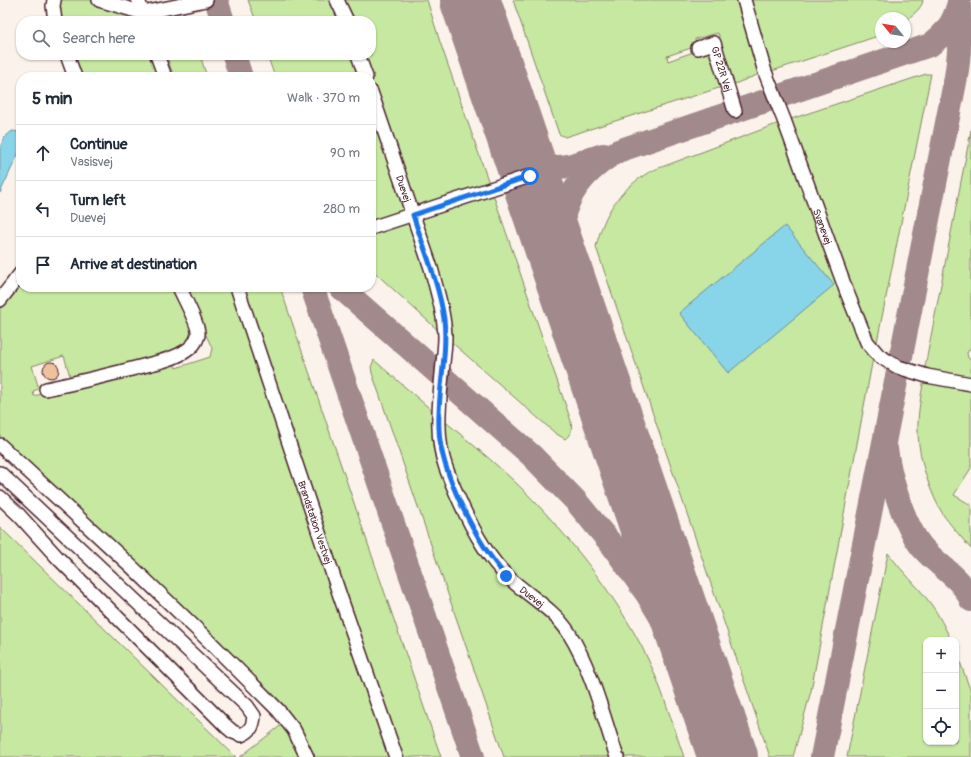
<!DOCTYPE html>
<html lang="en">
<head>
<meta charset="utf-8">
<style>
  :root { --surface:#fff; --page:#f2f2f3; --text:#1f2937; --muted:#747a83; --line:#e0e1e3 }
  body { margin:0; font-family:Pangolin,sans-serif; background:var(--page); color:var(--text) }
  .controls { position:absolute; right:12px; bottom:12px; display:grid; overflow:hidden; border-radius:8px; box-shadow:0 1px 3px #0004 }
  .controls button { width:36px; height:36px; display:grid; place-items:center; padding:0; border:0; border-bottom:1px solid var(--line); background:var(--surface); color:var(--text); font:20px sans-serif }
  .compass { position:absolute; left:875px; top:12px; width:36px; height:36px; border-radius:50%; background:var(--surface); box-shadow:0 1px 3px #0004; rotate:300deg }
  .stop { position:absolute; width:12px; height:12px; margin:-9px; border:3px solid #1a73e8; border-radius:50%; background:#fff }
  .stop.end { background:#1a73e8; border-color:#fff; box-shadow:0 1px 4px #0008 }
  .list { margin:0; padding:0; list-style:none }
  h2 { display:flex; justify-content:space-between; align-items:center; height:52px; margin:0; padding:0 16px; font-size:17px }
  h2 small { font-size:13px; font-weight:400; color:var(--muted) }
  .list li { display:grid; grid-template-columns:26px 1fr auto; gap:12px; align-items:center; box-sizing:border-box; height:56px; padding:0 16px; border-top:1px solid var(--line) }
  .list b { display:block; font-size:15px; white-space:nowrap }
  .list p { margin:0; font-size:13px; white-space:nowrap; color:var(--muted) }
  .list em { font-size:13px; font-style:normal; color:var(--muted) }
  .icon { flex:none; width:22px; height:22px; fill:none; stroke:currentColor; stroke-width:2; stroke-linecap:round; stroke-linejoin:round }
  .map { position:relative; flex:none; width:971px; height:757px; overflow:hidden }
  .search { position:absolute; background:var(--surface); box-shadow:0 1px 3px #0004; left:16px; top:16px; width:360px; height:44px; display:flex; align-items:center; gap:10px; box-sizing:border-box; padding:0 14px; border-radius:16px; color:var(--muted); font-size:15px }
  .panel { position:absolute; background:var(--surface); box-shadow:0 1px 3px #0004; left:16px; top:72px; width:360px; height:220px; border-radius:16px }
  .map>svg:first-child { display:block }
</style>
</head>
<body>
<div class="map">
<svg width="971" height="757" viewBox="0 0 971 757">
  <rect width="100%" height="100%" fill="#fbf3eb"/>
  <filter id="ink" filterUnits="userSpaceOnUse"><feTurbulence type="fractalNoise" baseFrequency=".025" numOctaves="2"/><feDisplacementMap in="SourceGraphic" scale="8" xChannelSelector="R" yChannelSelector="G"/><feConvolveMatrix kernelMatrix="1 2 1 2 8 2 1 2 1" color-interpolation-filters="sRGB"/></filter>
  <g filter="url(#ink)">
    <g fill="#c6e8a1" stroke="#888466">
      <path d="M57,0H91L138,13L141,21H59Z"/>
      <path d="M248,0H333L344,21H256Z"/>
      <path d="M341,0H427L440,42L491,189L416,214L371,84V77L361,55H371V21H349Z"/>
      <path d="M513,0H740L762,73L732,85L718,49L721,42L718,33L695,39L697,46L667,56L668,61L710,46L722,87L565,137L559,134Z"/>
      <path d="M748,0H923C922,9 912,15 905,21V18H881V35L878,36L769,72Z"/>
      <path d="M176,9L186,14L188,21H155L152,13Z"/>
      <path d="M71,55H152L160,77H79Z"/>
      <path d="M166,55H200L207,77H174Z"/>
      <path d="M267,55H355L363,77H275Z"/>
      <path d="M926,74H931L876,347L871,343L788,120Z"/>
      <path d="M371,102L410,217L371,230Z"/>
      <path d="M782,122L873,358L811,691L793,757H770L596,247C604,212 620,189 651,171Z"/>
      <path d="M971,130V347L967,353L968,358L971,360V380L924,372Z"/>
      <path d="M493,194L571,421C572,428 572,434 565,439L555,433L448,339L417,219Z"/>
      <path d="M412,221L433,286L442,334L371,269V235Z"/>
      <path d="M21,279V287H175L193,327L191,336L188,342L183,347L172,354L74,378L70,376L64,356L32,366L39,389L33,391L34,396L173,360L176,368L210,357L212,348L184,287H231L390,757H308L304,743L0,442V306Z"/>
      <path d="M244,287H280L441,757H402Z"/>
      <path d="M374,360L436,414L435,424L476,538L549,613L575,649L615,757H504L372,373L371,367Z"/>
      <path d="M924,378L971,387V468L954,495L971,505V549C962,538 952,527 944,516C930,494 919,459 918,434C917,416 921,396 924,378Z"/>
      <path d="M441,418C473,445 507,472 536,503C578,548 618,599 646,655C662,687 672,723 684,757H620L572,632L497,562L449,469Z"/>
      <path d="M0,527L236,757H0Z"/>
      <path d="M888,553C901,571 918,586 931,604C939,615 945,628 951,640H926V742H956V651L971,692V757H847Z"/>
      <path d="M284,723L302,757H240Z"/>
    </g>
    <g fill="#88d4e8" stroke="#6f8c9c">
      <path d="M12,131L21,132V148L0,193V147L5,137Z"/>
      <path d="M785,226L834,285L728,373L679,313Z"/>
    </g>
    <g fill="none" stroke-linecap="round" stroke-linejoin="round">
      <g stroke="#a2898b" stroke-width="24">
        <path d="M216,0L223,21"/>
        <path d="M234,55L241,77"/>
        <path d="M520,146C545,179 569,166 603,155"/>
        <path d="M561,269C555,214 570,179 618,151L930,45C945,34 953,24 958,6"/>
        <path d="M312,287L473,757"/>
        <path d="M340,287L531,455L575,500L613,546L647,594L670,632L720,734"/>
        <path d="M886,449C890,478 903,523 921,546C937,566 961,576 971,600"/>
        <path d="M822,757L956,77C960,51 961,26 959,0"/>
      </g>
      <path stroke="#a2898b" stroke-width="60" d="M470,0L728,757"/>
    </g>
    <circle fill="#edc29d" stroke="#4a1f2b" cx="51" cy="370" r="8"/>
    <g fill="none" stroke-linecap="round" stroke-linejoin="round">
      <defs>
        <g id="minor">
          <path d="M54,0L53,6L55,21"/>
          <path d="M99,0L143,13L206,0"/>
          <path d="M138,0L145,19"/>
          <path d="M337,0L347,21"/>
          <path id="s1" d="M744,0L765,72L784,120L846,290L867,342L879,356L898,367L927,376L971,384"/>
          <path id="s2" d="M698,48L714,43L735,111"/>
          <path d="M67,55L75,77"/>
          <path d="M157,55L165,77"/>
          <path d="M358,55L366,77"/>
          <path id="s3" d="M371,92L431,268C437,291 444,313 445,336C445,345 444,354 443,363C440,398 434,435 446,468C459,502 481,551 507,576C527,595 554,609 569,633C592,670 603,716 617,757"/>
          <path d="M371,228L530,176"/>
          <path id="s4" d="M237,287L339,593L396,757"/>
          <path d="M0,300L21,273"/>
          <path d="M46,389C80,382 113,374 147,365C162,361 181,357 192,346C195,343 197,339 198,335C200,327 183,296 179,287"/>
          <path d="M0,445L132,567L208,640L278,710L294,730L307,757"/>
          <path d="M0,473L247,706L254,716C253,726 251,731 241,735L233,732L227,727L57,557L19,515L0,497"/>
        </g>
      </defs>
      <use href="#minor" stroke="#4a1f2b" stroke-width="16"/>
      <use href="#minor" stroke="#fff" stroke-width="13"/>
    </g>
  </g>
  <g fill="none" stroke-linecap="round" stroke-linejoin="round" filter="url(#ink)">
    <path stroke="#1a73e8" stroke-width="5" d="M506,576C477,543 440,472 439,429C437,392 448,356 444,319C439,284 424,249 413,215L530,176"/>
  </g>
  <g text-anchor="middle" stroke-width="3.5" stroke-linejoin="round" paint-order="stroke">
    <g font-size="10" fill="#4a1f2b" stroke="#fff">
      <text dy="4" stroke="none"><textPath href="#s2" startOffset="44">GP 22R Vej</textPath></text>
      <text dy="4" stroke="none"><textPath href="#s3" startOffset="102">Duevej</textPath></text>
      <text dy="4" stroke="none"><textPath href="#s1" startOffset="240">Svanevej</textPath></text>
      <text dy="4" stroke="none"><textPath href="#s4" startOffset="248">Brandstation Vestvej</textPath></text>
      <text dy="4" stroke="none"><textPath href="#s3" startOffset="546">Duevej</textPath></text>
    </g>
  </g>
</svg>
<div class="controls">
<button>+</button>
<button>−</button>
<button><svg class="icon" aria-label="locate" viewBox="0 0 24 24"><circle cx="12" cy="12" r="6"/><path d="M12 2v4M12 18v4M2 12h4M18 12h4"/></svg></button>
</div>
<svg class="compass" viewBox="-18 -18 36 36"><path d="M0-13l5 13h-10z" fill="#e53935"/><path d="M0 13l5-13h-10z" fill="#747a83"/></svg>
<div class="stop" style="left:530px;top:176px"></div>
<div class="stop end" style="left:506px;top:576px"></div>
<div class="search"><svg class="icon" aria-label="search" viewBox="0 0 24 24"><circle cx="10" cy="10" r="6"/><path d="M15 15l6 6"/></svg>Search here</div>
<section class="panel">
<h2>5 min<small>Walk · 370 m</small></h2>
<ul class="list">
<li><svg class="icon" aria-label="ahead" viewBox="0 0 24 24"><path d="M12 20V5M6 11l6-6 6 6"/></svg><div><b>Continue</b><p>Vasisvej</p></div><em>90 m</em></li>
<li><svg class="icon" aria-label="left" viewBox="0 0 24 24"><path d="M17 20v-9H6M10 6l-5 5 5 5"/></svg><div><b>Turn left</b><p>Duevej</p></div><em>280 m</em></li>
<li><svg class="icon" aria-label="arrive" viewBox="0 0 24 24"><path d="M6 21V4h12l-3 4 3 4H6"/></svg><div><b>Arrive at destination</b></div></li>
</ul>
</section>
</div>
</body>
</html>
